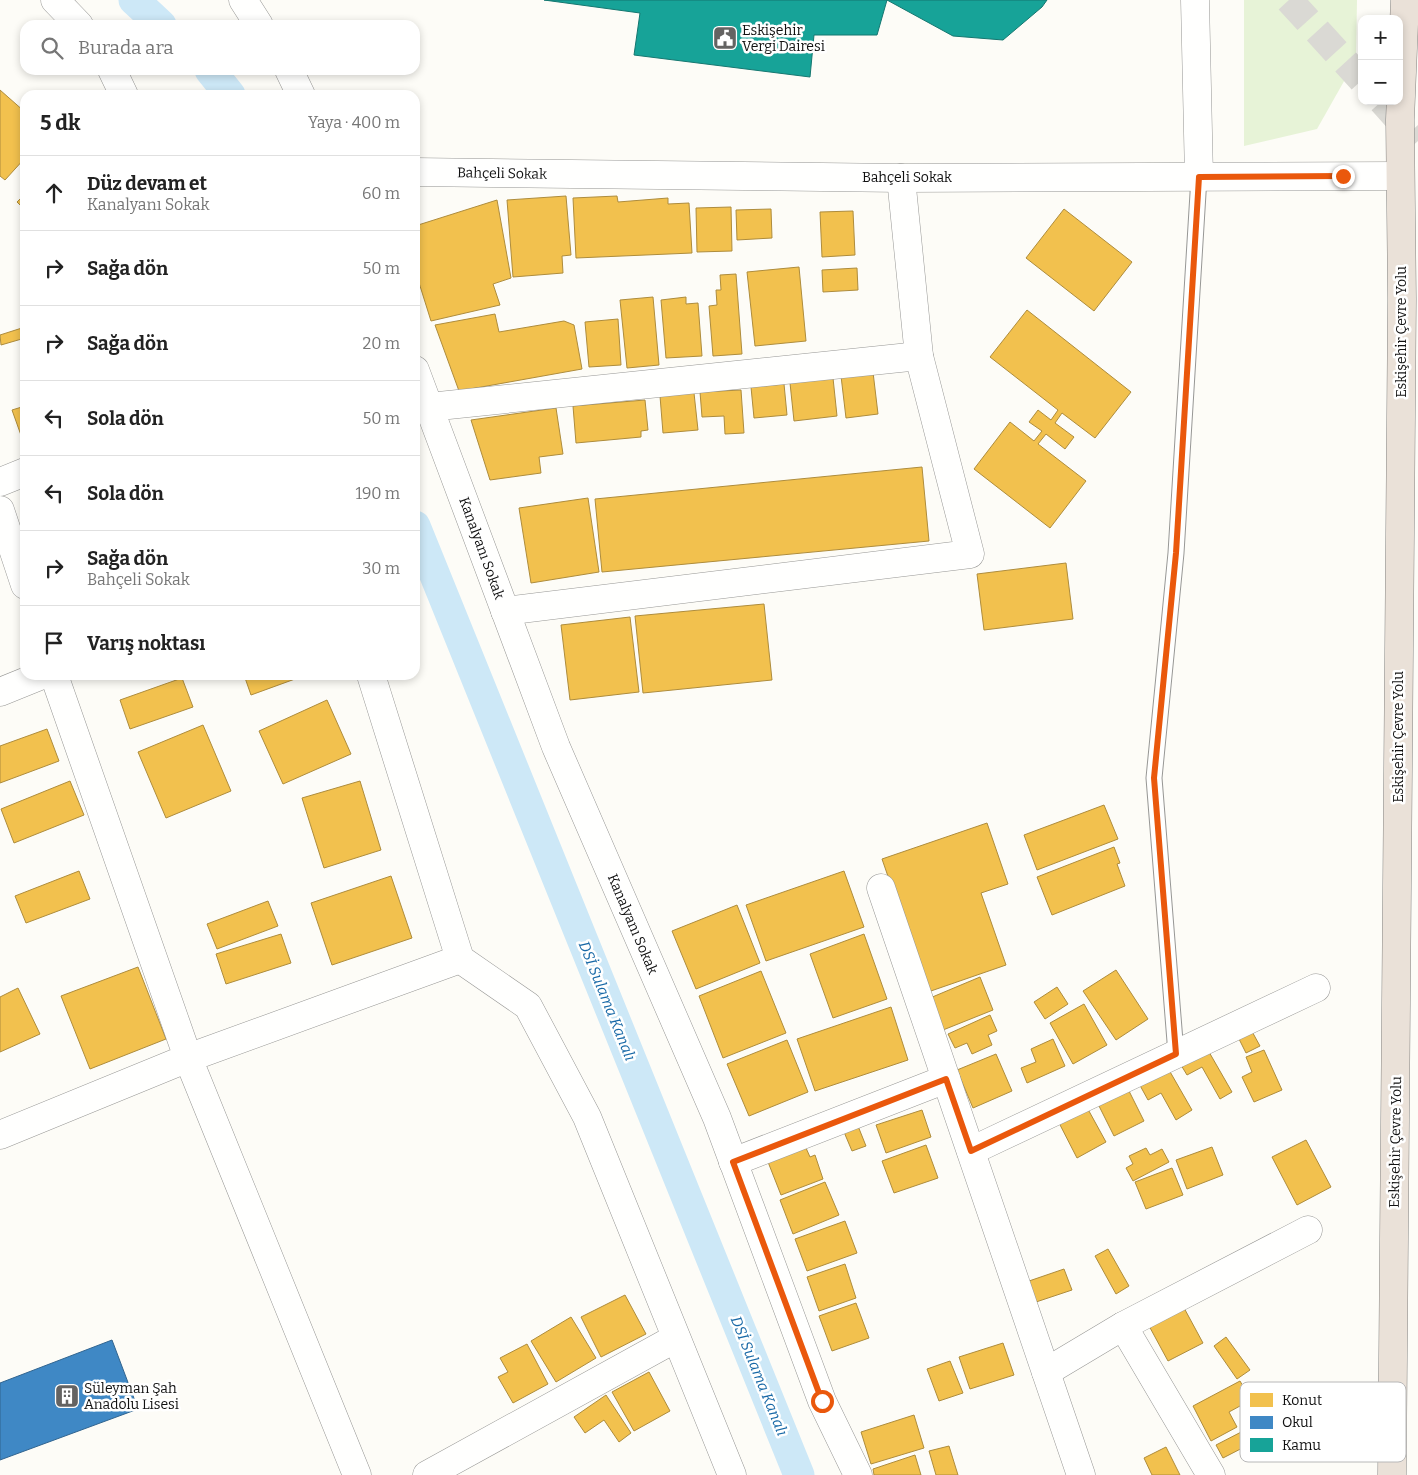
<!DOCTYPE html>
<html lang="tr">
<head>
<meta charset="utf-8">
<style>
  :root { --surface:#fff; --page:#f6f6f6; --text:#222; --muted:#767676; --line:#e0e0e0 }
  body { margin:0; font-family:Bitter,serif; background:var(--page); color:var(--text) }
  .controls { position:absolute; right:15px; top:15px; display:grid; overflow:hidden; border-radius:10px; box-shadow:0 2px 8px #0003 }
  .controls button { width:45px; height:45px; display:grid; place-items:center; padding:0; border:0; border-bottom:1px solid var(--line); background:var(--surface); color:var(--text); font:25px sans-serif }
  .stop { position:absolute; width:15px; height:15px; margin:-11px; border:4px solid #ea580c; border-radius:50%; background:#fff }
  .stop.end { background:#ea580c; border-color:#fff; box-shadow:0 1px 5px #0008 }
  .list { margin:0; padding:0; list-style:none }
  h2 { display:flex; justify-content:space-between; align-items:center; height:65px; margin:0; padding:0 20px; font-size:21px }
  h2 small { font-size:16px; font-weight:400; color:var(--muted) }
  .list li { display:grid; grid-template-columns:32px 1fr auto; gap:15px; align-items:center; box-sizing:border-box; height:75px; padding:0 20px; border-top:1px solid var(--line) }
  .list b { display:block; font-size:19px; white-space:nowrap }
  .list p { margin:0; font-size:16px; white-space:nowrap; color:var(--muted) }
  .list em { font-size:16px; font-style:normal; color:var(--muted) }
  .icon { flex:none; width:28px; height:28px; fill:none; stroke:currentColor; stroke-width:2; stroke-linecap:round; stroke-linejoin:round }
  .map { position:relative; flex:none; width:1418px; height:1475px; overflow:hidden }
  .search { position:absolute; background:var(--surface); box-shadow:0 2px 8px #0003; left:20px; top:20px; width:400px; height:55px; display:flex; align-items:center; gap:12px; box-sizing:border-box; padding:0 18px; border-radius:15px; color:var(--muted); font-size:19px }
  .panel { position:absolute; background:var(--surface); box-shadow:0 2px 8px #0003; left:20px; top:90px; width:400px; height:590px; border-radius:15px }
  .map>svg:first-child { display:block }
</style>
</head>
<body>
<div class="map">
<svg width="1418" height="1475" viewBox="0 0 1418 1475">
  <rect width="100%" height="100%" fill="#fdfcf7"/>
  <path fill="#e7f3d7" d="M1244,0H1357L1356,60L1317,129L1244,146Z"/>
  <g fill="#f2c14e" stroke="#ae8c3c">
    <path d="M0,90L25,112V158L5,180L0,176Z"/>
    <path d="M25,194V210L17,202Z"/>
    <path d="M566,196L571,255L562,256L563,273L513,277L507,200Z"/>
    <path d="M617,196L618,202L668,198V204L689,203L692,253L576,258L573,198Z"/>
    <path d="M497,200L511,278L493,284L500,305L431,321L415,270V226Z"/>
    <path d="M731,207L732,251L697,252L696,208Z"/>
    <path d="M771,209L772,238L737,240L736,210Z"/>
    <path d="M1064,209L1132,262L1094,311L1026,258Z"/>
    <path d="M853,211L855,255L822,257L820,212Z"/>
    <path d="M799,267L806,341L755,346L747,272Z"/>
    <path d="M857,268L858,290L823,292L822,270Z"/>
    <path d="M736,274L742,354L713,356L709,306L717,305L716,290H721L720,275Z"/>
    <path d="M653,297L659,365L627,368L620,300Z"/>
    <path d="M686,297V304L698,303L702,356L666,358L661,300Z"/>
    <path d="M1027,310L1131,392L1095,438L1062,413L1055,423L1074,437L1065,449L1046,434L1038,444L1086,481L1050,528L974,469L1010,422L1034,441L1042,431L1029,422L1038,410L1051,420L1058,410L990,357Z"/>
    <path d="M495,314L499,332L564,321L574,325L582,369L459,391L435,325Z"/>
    <path d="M618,319L621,365L589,367L585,322Z"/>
    <path d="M25,327V338L1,345L0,335Z"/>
    <path d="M873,372L878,414L846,418L841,376Z"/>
    <path d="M833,378L837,416L794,421L790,383Z"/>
    <path d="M784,384L787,415L754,418L751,387Z"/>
    <path d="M741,390L744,433L725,434L724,416L702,417L700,392Z"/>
    <path d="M694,393L698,430L663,433L660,396Z"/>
    <path d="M645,400L648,430L641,431V437L576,443L573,406Z"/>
    <path d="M25,406V437L22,438L12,410Z"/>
    <path d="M556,408L563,454L539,457L541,473L490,480L471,420Z"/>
    <path d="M922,467L929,541L602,572L595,499Z"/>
    <path d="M588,498L599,572L531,583L519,508Z"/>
    <path d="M1066,563L1073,619L984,630L977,574Z"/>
    <path d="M764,604L772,680L643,693L635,616Z"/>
    <path d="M630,617L639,692L570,700L561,625Z"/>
    <path d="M244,675H306L251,695Z"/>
    <path d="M182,678L193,707L130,729L120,700Z"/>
    <path d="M327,700L351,754L283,784L259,731Z"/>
    <path d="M203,725L231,791L166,818L138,752Z"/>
    <path d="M47,729L59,761L0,783V746Z"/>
    <path d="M70,781L84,815L14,843L1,809Z"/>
    <path d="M360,781L381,850L324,868L302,798Z"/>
    <path d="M1104,805L1118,839L1037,870L1024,835Z"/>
    <path d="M987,823L1008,884L981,893L1006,965L928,992L882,859Z"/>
    <path d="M1114,847L1120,863L1117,864L1125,886L1052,915L1037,877Z"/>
    <path d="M79,871L90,899L26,923L15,896Z"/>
    <path d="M844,871L864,927L766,961L746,905Z"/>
    <path d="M391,876L412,938L332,965L311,903Z"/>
    <path d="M268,901L278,926L217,949L207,924Z"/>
    <path d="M737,905L760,963L696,989L672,931Z"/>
    <path d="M281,934L291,963L226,984L216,954Z"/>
    <path d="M864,934L887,999L833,1018L810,954Z"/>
    <path d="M138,967L166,1039L90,1069L61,996Z"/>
    <path d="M1116,970L1148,1019L1116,1040L1083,991Z"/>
    <path d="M761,971L786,1033L723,1058L699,996Z"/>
    <path d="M980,977L993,1010L943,1030L930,998Z"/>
    <path d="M1057,987L1068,1004L1045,1019L1034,1002Z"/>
    <path d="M18,988L40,1034L0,1052V997Z"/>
    <path d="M1084,1004L1107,1045L1073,1064L1050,1023Z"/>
    <path d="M891,1007L908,1060L815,1091L797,1039Z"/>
    <path d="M990,1015L997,1031L988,1035L992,1045L972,1054L967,1043L955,1048L948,1034Z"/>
    <path d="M1249,1026L1260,1046L1246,1053L1236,1033Z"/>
    <path d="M1053,1039L1065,1066L1027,1083L1021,1068L1036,1062L1031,1049Z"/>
    <path d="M787,1040L808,1092L749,1116L727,1064Z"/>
    <path d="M1205,1045L1232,1092L1220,1099L1202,1067L1187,1075L1178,1060Z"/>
    <path d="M1264,1050L1282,1090L1254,1102L1242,1077L1252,1072L1246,1057Z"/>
    <path d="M996,1054L1012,1091L973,1108L957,1070Z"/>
    <path d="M1165,1063L1192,1110L1176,1120L1161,1093L1148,1100L1137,1080Z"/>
    <path d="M1125,1083L1144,1121L1114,1136L1095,1098Z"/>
    <path d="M1084,1102L1106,1142L1077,1158L1056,1117Z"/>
    <path d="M922,1110L931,1137L886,1153L876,1125Z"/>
    <path d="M858,1126L866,1146L852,1151L844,1132Z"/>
    <path d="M1306,1140L1331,1187L1297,1205L1272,1157Z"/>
    <path d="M926,1145L938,1178L894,1193L882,1161Z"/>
    <path d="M1212,1147L1223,1175L1187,1189L1176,1160Z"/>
    <path d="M806,1148L810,1157L815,1155L823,1179L781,1195L768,1162Z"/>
    <path d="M1146,1148L1150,1155L1162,1149L1169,1162L1133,1181L1126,1168L1133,1164L1129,1156Z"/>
    <path d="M1172,1168L1183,1195L1146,1209L1135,1182Z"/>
    <path d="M825,1182L839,1215L793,1234L780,1200Z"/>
    <path d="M845,1221L857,1253L807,1271L795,1239Z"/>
    <path d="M1108,1249L1129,1286L1116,1294L1095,1256Z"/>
    <path d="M845,1264L856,1298L819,1311L807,1277Z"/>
    <path d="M1064,1269L1072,1290L1036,1302L1029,1281Z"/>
    <path d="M625,1295L646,1334L601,1357L581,1317Z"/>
    <path d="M856,1303L869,1338L832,1351L819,1316Z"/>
    <path d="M1183,1306L1203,1343L1168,1361L1148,1324Z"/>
    <path d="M571,1317L596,1358L556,1382L531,1341Z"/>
    <path d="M1226,1337L1250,1370L1237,1379L1214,1346Z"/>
    <path d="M1003,1343L1014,1375L970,1389L959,1357Z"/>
    <path d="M527,1344L548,1384L513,1403L498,1377L508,1372L500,1358Z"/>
    <path d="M950,1361L963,1393L939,1401L927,1369Z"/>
    <path d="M649,1372L670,1411L634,1431L612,1392Z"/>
    <path d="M1240,1381L1251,1400L1229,1412L1237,1427L1211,1441L1193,1406Z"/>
    <path d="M606,1395L631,1433L619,1442L604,1420L585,1433L574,1417Z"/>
    <path d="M914,1415L924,1448L871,1464L861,1432Z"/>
    <path d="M1247,1429L1254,1442L1223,1458L1216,1445Z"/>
    <path d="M949,1446L958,1475H936L929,1451Z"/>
    <path d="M1166,1447L1180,1475H1152L1144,1458Z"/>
    <path d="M915,1455L921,1475H874L873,1469Z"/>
  </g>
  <path fill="#3f88c5" stroke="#31648f" d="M112,1340L138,1409L0,1460V1383Z"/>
  <path fill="#17a398" stroke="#157770" d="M544,0H1047L1042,7L1003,40L953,36L887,0L877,35H814L810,77L634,55L640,13Z"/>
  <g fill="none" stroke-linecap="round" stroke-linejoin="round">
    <g stroke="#cde8f7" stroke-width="31">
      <path d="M134,0L161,25"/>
      <path d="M210,70L230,95"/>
      <path d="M415,526L799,1475"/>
    </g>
    <g stroke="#dad9d4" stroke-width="28" stroke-dasharray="28 14" stroke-linecap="butt">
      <path d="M1289,0L1362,80"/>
      <path d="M1382,101L1418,141"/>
    </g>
    <defs>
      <path id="lane" d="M1176,1054L1154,778L1176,553L1199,177"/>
      <g id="street">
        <path d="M55,0L79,25"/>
        <path d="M243,0L259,25"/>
        <path d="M1195,0L1199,177"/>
        <path d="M112,70L124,95"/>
        <path d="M289,70L301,95"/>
        <path d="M415,172L901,178L1400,176"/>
        <path d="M415,370L556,747L717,1118L822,1401L858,1475"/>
        <path d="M429,407L919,356"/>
        <path d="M0,482L25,472"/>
        <path d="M0,510L25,585"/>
        <path d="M505,611L970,554L919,356L901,178"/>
        <path d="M371,675L460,959"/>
        <path d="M0,692L42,675"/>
        <path d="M881,888L1081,1475"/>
        <path d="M0,1135L188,1058L54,675"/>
        <path d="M971,1151L1316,988"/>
        <path d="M733,1162L946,1079"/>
        <path d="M1123,1326L1211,1475"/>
        <path d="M1046,1372L1123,1326L1308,1230"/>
        <path d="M357,1475L188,1058L460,959L528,1006L587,1117L732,1475"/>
        <path d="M427,1475L676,1338"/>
      </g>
      <path id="highway" d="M1392,1475L1402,299L1400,120L1405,0"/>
    </defs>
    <use href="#lane" stroke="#979795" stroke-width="17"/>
    <use href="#street" stroke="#979795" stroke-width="29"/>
    <use href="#highway" stroke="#858482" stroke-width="29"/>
    <use href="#lane" stroke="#fffffe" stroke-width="15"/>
    <use href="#street" stroke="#fffffe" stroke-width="28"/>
    <use href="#highway" stroke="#eae1d8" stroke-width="28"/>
  </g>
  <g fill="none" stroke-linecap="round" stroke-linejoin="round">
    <path stroke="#ea580c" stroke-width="6" d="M822,1401L733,1162L946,1079L971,1151L1176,1054L1154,778L1176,553L1199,177L1343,176"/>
  </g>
  <defs>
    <symbol id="civic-square" viewBox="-11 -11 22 22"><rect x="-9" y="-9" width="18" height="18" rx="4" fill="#646362" stroke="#fff"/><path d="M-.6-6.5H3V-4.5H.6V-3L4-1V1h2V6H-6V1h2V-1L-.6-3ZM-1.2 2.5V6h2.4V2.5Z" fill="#fff"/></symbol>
    <symbol id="building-square" viewBox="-11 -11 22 22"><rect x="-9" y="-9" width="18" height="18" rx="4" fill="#646362" stroke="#fff"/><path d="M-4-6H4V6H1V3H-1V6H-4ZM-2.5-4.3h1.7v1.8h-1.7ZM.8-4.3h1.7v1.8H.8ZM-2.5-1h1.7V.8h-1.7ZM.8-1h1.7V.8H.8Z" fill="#fff"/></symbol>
  </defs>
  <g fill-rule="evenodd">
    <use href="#civic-square" x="711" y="24" width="28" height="28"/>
    <use href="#building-square" x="53" y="1382" width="28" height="28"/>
  </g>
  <g text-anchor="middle" stroke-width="5" stroke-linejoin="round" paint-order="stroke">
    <g font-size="14" fill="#111" stroke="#fff" text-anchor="start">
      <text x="742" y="35">Eskişehir<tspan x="742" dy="16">Vergi Dairesi</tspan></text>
      <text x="84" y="1393">Süleyman Şah<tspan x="84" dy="16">Anadolu Lisesi</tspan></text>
    </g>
    <g font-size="14" fill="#111" stroke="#fff">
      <text transform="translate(502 173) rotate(1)" y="5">Bahçeli Sokak</text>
      <text x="907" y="182">Bahçeli Sokak</text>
      <text transform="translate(1401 332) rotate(-90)" y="5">Eskişehir Çevre Yolu</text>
      <text transform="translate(482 548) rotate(70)" y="5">Kanalyanı Sokak</text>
      <text transform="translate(1398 737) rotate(-90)" y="5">Eskişehir Çevre Yolu</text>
      <text transform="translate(633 924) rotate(67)" y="5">Kanalyanı Sokak</text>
      <text transform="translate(1395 1142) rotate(-89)" y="5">Eskişehir Çevre Yolu</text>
    </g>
    <g font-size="15" font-style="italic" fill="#1768a6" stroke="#fff">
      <text transform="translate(607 1001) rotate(68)" y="5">DSİ Sulama Kanalı</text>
      <text transform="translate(759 1376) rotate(68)" y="5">DSİ Sulama Kanalı</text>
    </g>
  </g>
  <rect x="1240" y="1382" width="166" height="80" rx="8" fill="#fff" stroke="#b8b8b8" stroke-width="1"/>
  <rect x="1250" y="1393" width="23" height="14" fill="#f2c14e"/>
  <rect x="1250" y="1416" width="23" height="13" fill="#3f88c5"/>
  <rect x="1250" y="1438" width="23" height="14" fill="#17a398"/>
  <g font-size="14" fill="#111">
    <text x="1282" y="1405">Konut</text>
    <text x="1282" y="1427">Okul</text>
    <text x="1282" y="1450">Kamu</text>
  </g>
</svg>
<div class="controls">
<button>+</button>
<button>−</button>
</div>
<div class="stop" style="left:822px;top:1401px"></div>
<div class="stop end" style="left:1343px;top:176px"></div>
<div class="search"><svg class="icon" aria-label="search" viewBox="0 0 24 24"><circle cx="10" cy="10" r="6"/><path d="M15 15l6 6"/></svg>Burada ara</div>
<section class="panel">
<h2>5 dk<small>Yaya · 400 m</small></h2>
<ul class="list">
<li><svg class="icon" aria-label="ahead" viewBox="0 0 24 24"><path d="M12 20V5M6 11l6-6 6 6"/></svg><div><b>Düz devam et</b><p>Kanalyanı Sokak</p></div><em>60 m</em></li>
<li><svg class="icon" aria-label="right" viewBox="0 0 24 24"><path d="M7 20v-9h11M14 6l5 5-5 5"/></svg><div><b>Sağa dön</b></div><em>50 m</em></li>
<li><svg class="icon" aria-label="right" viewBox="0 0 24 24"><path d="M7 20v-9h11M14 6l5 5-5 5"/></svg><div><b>Sağa dön</b></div><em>20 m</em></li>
<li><svg class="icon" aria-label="left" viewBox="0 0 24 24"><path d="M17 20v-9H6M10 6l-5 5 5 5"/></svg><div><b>Sola dön</b></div><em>50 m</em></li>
<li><svg class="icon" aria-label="left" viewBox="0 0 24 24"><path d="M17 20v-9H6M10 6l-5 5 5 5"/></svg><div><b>Sola dön</b></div><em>190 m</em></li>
<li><svg class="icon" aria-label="right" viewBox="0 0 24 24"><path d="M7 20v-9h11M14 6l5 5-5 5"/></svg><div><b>Sağa dön</b><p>Bahçeli Sokak</p></div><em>30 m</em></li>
<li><svg class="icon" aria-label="arrive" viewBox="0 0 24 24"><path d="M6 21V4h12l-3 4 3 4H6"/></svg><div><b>Varış noktası</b></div></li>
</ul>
</section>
</div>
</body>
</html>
